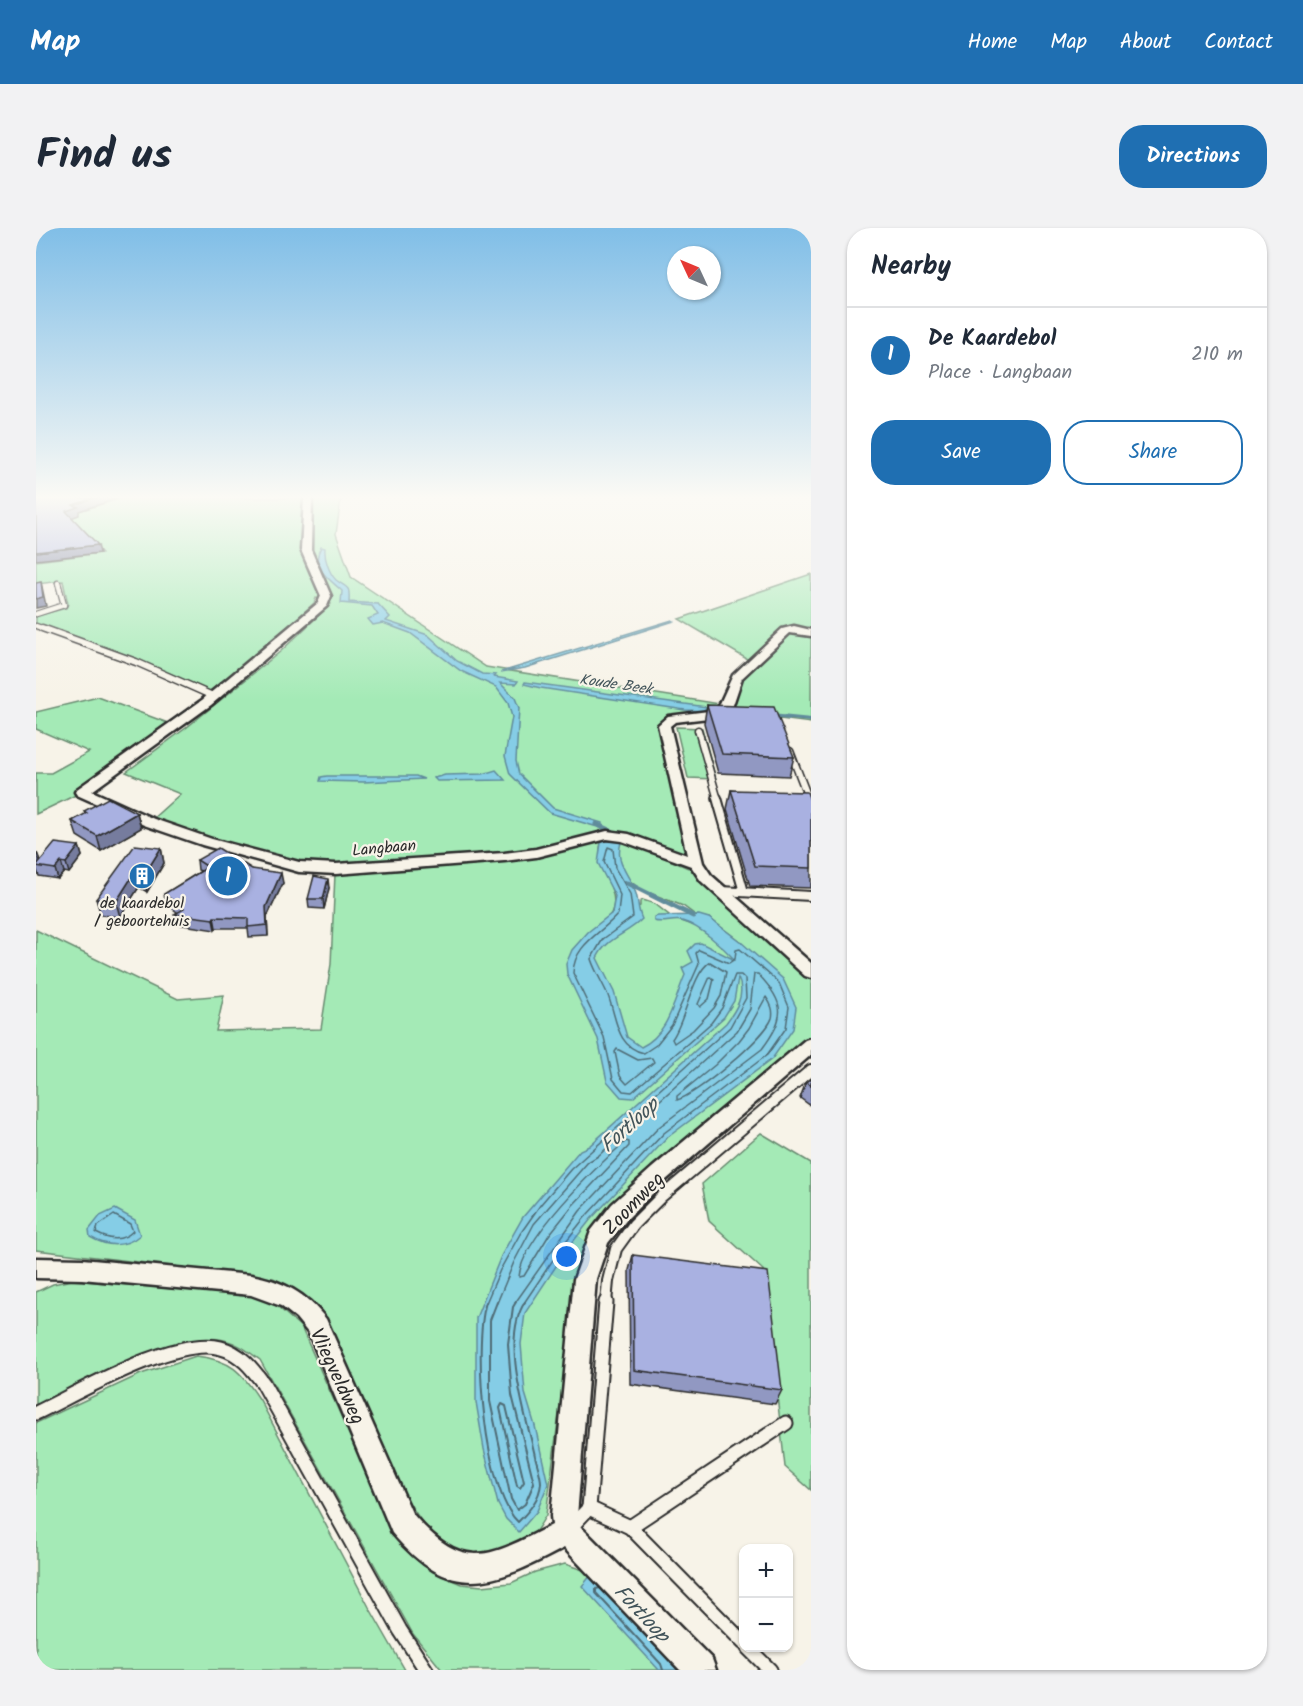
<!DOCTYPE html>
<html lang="en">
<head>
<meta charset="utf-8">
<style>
  :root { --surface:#fff; --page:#f2f2f3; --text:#1f2937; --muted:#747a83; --line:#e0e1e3; --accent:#1f6fb2 }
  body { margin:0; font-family:Kalam,sans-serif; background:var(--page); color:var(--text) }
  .controls { position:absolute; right:18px; bottom:18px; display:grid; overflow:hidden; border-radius:12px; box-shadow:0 2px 4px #0004 }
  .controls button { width:54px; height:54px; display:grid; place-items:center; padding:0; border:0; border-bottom:2px solid var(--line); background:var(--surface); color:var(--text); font:30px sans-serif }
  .compass { position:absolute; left:631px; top:18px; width:54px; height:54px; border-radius:50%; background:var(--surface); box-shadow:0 2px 4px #0004; rotate:314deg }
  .you { position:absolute; left:531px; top:1029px; width:21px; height:21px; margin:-15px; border:4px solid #fff; border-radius:50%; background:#1a73e8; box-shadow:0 0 0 9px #1a73e833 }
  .badge { display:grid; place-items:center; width:39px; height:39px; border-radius:50%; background:var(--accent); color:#fff; font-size:20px; font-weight:700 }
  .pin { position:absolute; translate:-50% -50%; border:3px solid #fff; box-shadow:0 2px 6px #0006 }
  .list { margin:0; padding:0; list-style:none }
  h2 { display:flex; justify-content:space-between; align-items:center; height:78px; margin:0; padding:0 24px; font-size:26px }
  h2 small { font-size:20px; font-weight:400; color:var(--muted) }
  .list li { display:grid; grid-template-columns:39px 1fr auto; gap:18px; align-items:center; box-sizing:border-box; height:96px; padding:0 24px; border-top:2px solid var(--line) }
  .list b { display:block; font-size:22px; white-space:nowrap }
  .list p { margin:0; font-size:20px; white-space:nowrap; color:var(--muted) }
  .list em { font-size:20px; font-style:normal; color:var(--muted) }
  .actions { display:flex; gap:12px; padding:18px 24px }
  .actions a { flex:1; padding:14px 0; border:2px solid var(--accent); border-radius:24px; text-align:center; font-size:21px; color:var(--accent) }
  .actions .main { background:var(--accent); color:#fff }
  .map { position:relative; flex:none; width:775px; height:1442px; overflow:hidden; border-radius:24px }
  header { display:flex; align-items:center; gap:36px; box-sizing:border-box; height:84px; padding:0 30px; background:var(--accent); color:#fff }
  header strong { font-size:28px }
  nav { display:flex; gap:33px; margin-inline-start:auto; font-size:21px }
  .intro { display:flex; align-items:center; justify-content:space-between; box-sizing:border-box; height:144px; padding:0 36px }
  h1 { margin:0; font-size:42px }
  .button { padding:15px 27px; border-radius:24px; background:var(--accent); color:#fff; font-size:21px; font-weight:700 }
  main { display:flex; gap:36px; padding:0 36px }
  aside { flex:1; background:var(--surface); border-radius:24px; box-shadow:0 2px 4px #0004 }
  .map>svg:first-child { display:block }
</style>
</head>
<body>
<header>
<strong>Map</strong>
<nav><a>Home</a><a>Map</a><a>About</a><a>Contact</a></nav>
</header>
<div class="intro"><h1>Find us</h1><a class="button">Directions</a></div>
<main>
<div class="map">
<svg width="775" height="1442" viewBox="0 0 775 1442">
  <rect width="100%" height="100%" fill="#f7f3e8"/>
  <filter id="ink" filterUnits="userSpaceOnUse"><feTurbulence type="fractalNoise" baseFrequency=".0167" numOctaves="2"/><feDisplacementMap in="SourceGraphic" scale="12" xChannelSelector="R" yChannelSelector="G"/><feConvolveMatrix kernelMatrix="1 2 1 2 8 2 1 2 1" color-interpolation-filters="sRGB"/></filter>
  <g filter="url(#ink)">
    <g fill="#a4eab6" stroke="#688a70" stroke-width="1.5" fill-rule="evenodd">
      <path d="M87,270H305L300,306L315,349L450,439L690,477L701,449L716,434L643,391L775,346V495L744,491L727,492L685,485L636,491L628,497L660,634L656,643L775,750V808L581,974L531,1123L510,1287C497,1310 497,1308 473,1318C465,1322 455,1329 447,1329C410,1332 386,1297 370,1269L296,1102C278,1075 266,1063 237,1050L0,1022V702L142,771L188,767L180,803L285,801L295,736L299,646L113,594L144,566L90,544L150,500L245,423L295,376L280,370L278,375L212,434L171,465L0,398V388L30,380L32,376L27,353L0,356V333L66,325L29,287ZM564,597L586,608L659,635L652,640L597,616L585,614L580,626L593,652L604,661L647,678L662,689L673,690L705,714L637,690L619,676L607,672L604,674V678L574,687C588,664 558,641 565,615L568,613L563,608L568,603Z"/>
      <path d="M62,469L140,498L46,564L0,586V545H15L53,524L0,501V484Z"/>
      <path d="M640,499L666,500L680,551L652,550Z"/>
      <path d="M725,905L775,935V1262L749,1239L727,1042L673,993L666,956Z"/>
      <path d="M36,1052L218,1068L241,1078L265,1099L350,1288L365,1316L382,1333L402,1346L425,1356L446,1358L475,1355L499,1344L529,1336L553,1344L651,1442H406L377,1406L224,1132C213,1124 202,1115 188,1112C141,1101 46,1157 0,1177V1064L17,1056Z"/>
      <path d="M160,1128C195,1132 205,1143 224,1172L333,1379L369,1442H0V1195L105,1146Z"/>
    </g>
    <g fill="#85cde6" stroke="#618c9b" stroke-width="1.5">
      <path d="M285,319L289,320C288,330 293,345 300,352C312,361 314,357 313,374L342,376L354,389L350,393L392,407L421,433L446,446L460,447L458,449L482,453L480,456L464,455L479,470L483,480L480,533L483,546L517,580L566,595L565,600L514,585L474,546L469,528L476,489L472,475L460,459L425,443L374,405L347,395L337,397L332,391L342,387L336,378L305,375L306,363C294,351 273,340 285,319Z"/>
      <path d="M636,392L638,393L489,440L465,444Z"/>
      <path d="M489,454L671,479L667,483L649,482L505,460L488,456Z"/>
      <path d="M460,542L469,552L401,553L398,550L409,547L447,546Z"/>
      <path d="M291,548H380L388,551L328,554L284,553L285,549Z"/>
      <path d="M568,613L585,614C579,636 592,644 599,663C603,672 601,681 606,691C592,706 571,709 561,730L578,764L591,809L605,819C633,806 638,772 649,747L646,740L657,734L652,723L659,716L665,715L699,732C687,719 664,698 646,693C637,691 627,696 618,693V689L622,688L663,687L673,690L705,714L747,751L760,779L757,801L736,831L632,909L555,991L532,1020L489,1085L485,1116L489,1165L499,1198L512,1256L501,1283L483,1304L470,1291L462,1276L448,1221L440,1174V1090L465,1028L487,989L544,922L553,918L690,795C700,782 710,766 702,750L698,773L688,789L597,870L585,869L571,853L562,811L531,746L530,736L536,722L552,704L576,685L579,668L562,635L565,615Z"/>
      <path d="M79,981L99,992L104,1007C89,1020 71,1019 54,1009L53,1002L64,988Z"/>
      <path d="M556,1346L651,1442H623L546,1358Z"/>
    </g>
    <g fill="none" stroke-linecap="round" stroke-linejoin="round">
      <g stroke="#4f6c76" stroke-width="1.5">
        <path d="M674,734L690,744L685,768L678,780L657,802L638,815L636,811C650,792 656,745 674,734Z"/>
        <path d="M674,749L678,751L673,771L664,779L662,776Z"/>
        <path d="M730,769C735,776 738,782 736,790C730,809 659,868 641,872V868L679,837L703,813L713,800Z"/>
        <path d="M581,821L602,832L616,830L618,834L591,856L584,848L579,824Z"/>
        <path d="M590,913L593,914V918L537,977L513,1007L488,1048L483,1049C485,1011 561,938 590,913Z"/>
        <path d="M78,987L94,996L97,1003C86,1014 73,1012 60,1005L62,998Z"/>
        <path d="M450,1075L464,1042L484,1006L505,976L535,941L694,799L710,770L709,751L705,747H699L686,780L675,795L596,864L587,863L577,851L568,809L537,745C538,716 565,706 582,686L584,667L568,634L572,619L577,621L579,640L594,666L597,689L567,711L555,731C559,743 566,754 571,765C581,788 579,819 608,825L620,817L636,797L663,736L660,725L663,722L693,735L699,731L700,722L704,721L743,755L753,779L750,800L731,827L628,905L550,988L527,1017L488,1075"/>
        <path d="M461,1075L478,1034L498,996L552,934L562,928L701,803L714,781L718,746H722C750,775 750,789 726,821L623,899L544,983L479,1075"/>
      </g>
      <g stroke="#4f6c76" stroke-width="2">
        <path d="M450,1074C437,1119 448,1262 482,1294C492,1284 504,1271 505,1255C505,1247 501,1236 499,1228C490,1187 464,1111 489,1074"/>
        <path d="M461,1074L454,1092V1173L475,1271L481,1282L489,1276L498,1255L476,1167L472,1116L477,1079L480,1074"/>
        <path d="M466,1176L470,1178L488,1254L484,1260L481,1258L464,1180Z"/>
        <path d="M575,1371L564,1360L560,1361V1365L625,1436L627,1442"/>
      </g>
      <path stroke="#618c9b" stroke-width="4" d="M735,488L775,492"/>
      <g stroke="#618c9b" stroke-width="5">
        <path d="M560,596L577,604"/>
        <path d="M591,655L657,688"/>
      </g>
      <defs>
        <g id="service-far4">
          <path d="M0,386L28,377L22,355"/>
          <path d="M0,398L11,402"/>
        </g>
        <g id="service-far3">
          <path d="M6,400L100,434L179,469"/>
          <path d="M662,502L682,572"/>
          <path d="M754,523L773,572"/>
        </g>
        <g id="service-far2">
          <path d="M681,570L708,664"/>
          <path d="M772,570L775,577"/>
          <path d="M685,663L775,668"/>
        </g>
        <path id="service-far1" d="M570,1075L572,1053L580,1021L598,996L625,969L775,842"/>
        <g id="service">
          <path d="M0,1185C42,1165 140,1107 185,1120C204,1125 216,1140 227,1155L364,1402L390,1442"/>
          <path d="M553,1280L594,1299L708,1415"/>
          <path d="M594,1299L750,1195"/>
          <path d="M534,1300L553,1280L570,1074"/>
          <path d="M712,1420L734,1442"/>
        </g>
        <g id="minor">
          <path d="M268,270H276L275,322L295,368L291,378L175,477L56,563L118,591L176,611L263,634L300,636L468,625L500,621L571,603L593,606L651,627L622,497L632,488L681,482L697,447L746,401L758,398L775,402V408L754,405L706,450L697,477L689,488L639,494L634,498L667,635L675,647L775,735V750L769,748L665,653L655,638L586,613L571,611L500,629L468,633L300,646L263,644L166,617L108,597L41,567L39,564L41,561L166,472L282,375L285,368L265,322Z"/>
          <path d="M775,810V827L630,952L592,990L572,1015L560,1051L541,1288L543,1297L676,1431L680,1442H644L528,1320C456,1358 415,1375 356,1305L273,1106L260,1090L245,1078L215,1067L46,1051L0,1050V1030L46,1031L215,1047C247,1053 270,1065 290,1091L376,1285C428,1346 453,1329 516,1297L515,1288L538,1051L555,1003L576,976L616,940L769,812Z"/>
        </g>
      </defs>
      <use href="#service-far4" stroke="#2b2b2b" stroke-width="7"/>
      <use href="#service-far3" stroke="#2b2b2b" stroke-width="9"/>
      <use href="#service-far2" stroke="#2b2b2b" stroke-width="12"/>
      <use href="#service-far1" stroke="#2b2b2b" stroke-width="14"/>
      <use href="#service" stroke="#2b2b2b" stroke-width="17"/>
      <use href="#minor" stroke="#2b2b2b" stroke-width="5"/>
      <use href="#service-far4" stroke="#f7f3e8" stroke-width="4.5"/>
      <use href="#service-far3" stroke="#f7f3e8" stroke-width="6"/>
      <use href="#service-far2" stroke="#f7f3e8" stroke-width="8"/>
      <use href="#service-far1" stroke="#f7f3e8" stroke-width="10"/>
      <use href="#service" stroke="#f7f3e8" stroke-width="13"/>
      <use href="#minor" fill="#f7f3e8" fill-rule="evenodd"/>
    </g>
    <g fill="#9198c2" stroke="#2b2b2b" stroke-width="1.5">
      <path d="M671,477L758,529L753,548L682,545L668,495Z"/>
      <path d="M695,562L775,575V660L714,658L691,581Z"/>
      <path d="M48,583L101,585L105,600L65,623L41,608L36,593L49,587Z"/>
      <path d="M43,618L46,628L33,645L28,644L22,651L3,648L0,640V625H1L4,633Z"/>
      <path d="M125,620L128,635L111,664L103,659L84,689L65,687L60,671Z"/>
      <path d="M161,632L216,641L247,655L231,689L232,708L213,709L212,700H180L179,702L141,696L139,686L141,684L130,676L128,666L165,643L162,642Z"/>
      <path d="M293,660L288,681L273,680L272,671Z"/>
      <path d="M775,850V878L764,870L770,854Z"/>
      <path d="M597,1027L746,1162L739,1176L594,1156L593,1042Z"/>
    </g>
    <g fill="#767c9e" stroke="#2b2b2b" stroke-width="1.5">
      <path d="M58,270H83L43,283V287L32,291L30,283L37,277Z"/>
      <path d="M62,317L64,325L0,332V324Z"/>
      <path d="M5,354L10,378L0,380V371Z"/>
      <path d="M101,585L105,600L65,623L61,608Z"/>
      <path d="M43,618L46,628L33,645L30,635Z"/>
      <path d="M125,620L128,635L111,664L107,649Z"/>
      <path d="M1,625L5,635L0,638V626Z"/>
      <path d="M25,634L28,644L22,651L19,641Z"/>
      <path d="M99,644L103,659L84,689L80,674Z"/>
      <path d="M245,645L247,655L231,689L232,708L230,679Z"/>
      <path d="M292,651L293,660L288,681L287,671Z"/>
      <path d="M178,689L180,700L179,702L177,691Z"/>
    </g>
    <g fill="#a9b1e1" stroke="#2b2b2b" stroke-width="1.5">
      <path d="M0,270H58L37,277L42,279L30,283L62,317L0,324Z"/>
      <path d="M5,354L7,369L0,371V355Z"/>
      <path d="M671,477L738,479L758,529L686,526Z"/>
      <path d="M695,562L771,564L775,575V640L719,638Z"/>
      <path d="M72,570L101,585L61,608L36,593L51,585L48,583Z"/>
      <path d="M19,615L43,618L30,635L25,634L19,641L0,638Z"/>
      <path d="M99,617L125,620L107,649L99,644L80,674L60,671Z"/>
      <path d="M182,620L216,641L245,645L230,679L231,697L212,699V690L178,689L177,691L139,686L148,681L128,666L172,639L161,632Z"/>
      <path d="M278,648L292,651L287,671H272Z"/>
      <path d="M775,850V858L770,854Z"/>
      <path d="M597,1027L732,1044L746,1162L598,1142Z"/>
    </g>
  </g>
  <linearGradient id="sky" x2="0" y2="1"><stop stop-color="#80bee7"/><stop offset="0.57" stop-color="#fbfaf5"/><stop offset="1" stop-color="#fbfaf5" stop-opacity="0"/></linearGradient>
  <rect width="775" height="472" fill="url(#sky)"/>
  <defs>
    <symbol id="building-disc" viewBox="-11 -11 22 22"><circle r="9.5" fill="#1f6fb2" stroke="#f7f3e8"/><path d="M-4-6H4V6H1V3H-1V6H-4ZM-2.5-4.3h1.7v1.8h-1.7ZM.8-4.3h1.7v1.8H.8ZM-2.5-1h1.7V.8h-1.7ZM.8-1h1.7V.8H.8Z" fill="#fff"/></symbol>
  </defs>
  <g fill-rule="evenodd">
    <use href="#building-disc" x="91" y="633" width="30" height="30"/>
  </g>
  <g text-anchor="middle" stroke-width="4.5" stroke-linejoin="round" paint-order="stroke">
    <g font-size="15" font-style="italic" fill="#42545a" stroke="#f7f3e8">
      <text transform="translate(580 456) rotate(8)" y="5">Koude Beek</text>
    </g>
    <g font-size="16" fill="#2b2b2b" stroke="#f7f3e8">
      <text transform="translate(348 619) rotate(-5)" y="6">Langbaan</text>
    </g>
    <g font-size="16" fill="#2b2b2b" stroke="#f7f3e8">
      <text x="106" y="680">de kaardebol<tspan x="106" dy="18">/ geboortehuis</tspan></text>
    </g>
    <g font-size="20" fill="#2b2b2b" stroke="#f7f3e8">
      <text transform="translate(597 975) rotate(-46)" y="7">Zoomweg</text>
      <text transform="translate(302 1148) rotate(65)" y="7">Vliegveldweg</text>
    </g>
    <g font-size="21" font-style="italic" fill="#42545a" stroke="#f7f3e8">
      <text transform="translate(593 897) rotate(-42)" y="7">Fortloop</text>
      <text transform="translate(606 1385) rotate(47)" y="7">Fortloop</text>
    </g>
  </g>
</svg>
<div class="controls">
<button>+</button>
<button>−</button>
</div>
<svg class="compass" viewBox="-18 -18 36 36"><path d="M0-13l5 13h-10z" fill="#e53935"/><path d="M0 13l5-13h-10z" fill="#747a83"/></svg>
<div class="you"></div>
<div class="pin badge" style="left:192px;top:648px">1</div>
</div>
<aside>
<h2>Nearby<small></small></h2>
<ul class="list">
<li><span class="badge">1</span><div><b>De Kaardebol</b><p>Place · Langbaan</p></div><em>210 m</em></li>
</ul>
<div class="actions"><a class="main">Save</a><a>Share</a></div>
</aside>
</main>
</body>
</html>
